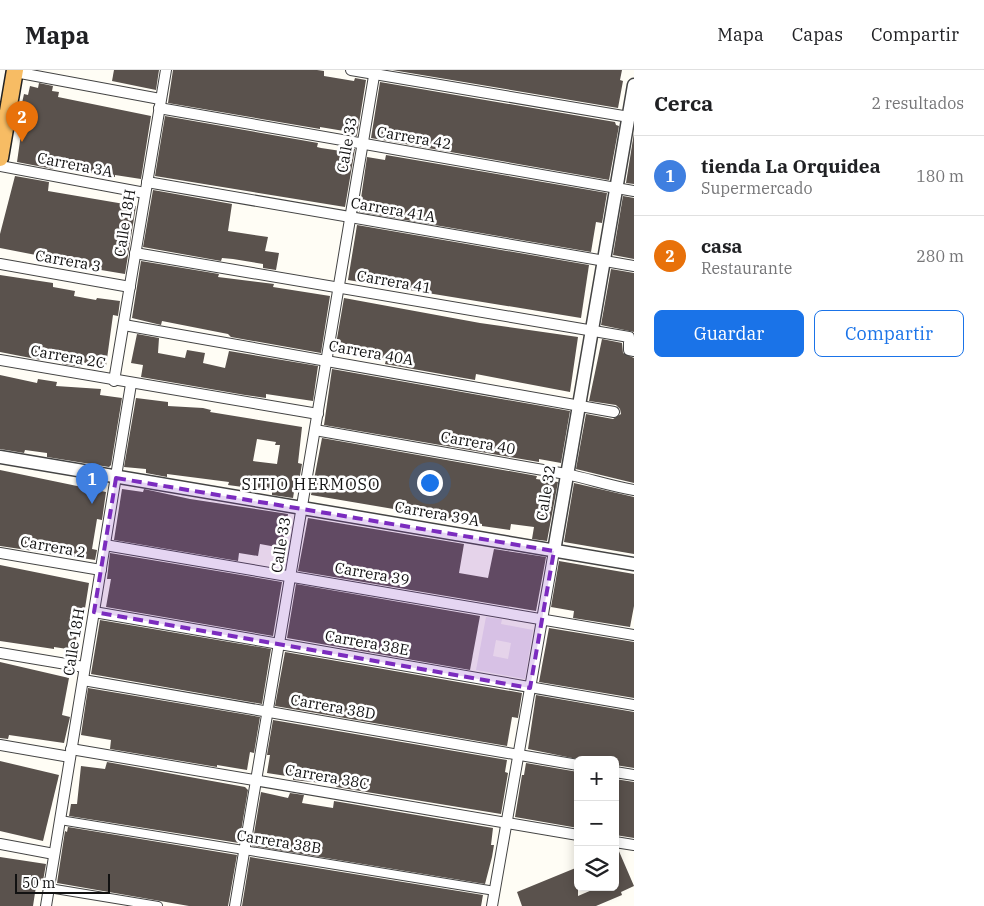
<!DOCTYPE html>
<html lang="es">
<head>
<meta charset="utf-8">
<style>
  :root { --surface:#fff; --page:#f2f2f2; --text:#202124; --muted:#757577; --line:#e0e0e0; --accent:#1a73e8 }
  body { margin:0; font-family:"IBM Plex Serif",serif; background:var(--page); color:var(--text) }
  .controls { position:absolute; right:15px; bottom:15px; display:grid; overflow:hidden; border-radius:8px; box-shadow:0 2px 12px #0003 }
  .controls button { width:45px; height:45px; display:grid; place-items:center; padding:0; border:0; border-bottom:1px solid var(--line); background:var(--surface); color:var(--text); font:25px sans-serif }
  .scale { position:absolute; left:15px; bottom:12px; width:95px; box-sizing:border-box; padding-left:5px; border:2px solid #111; border-top:0; font-size:14px; line-height:18px; white-space:nowrap; color:#111; -webkit-text-stroke:4px #fff; paint-order:stroke }
  .you { position:absolute; left:429px; top:412px; width:18px; height:18px; margin:-12px; border:4px solid #fff; border-radius:50%; background:#1a73e8; box-shadow:0 0 0 8px #1a73e833 }
  .badge { display:grid; place-items:center; width:32px; height:32px; border-radius:50%; background:var(--accent); color:#fff; font-size:16px; font-weight:700 }
  .pin { position:absolute; translate:-50% -41px; filter:drop-shadow(0 1px 2px #0008) }
  .pin::after { content:''; position:absolute; top:26px; width:18px; height:15px; background:inherit; clip-path:polygon(0 0,100% 0,50% 100%) }
  .list { margin:0; padding:0; list-style:none }
  h2 { display:flex; justify-content:space-between; align-items:center; height:65px; margin:0; padding:0 20px; font-size:21px }
  h2 small { font-size:16px; font-weight:400; color:var(--muted) }
  .list li { display:grid; grid-template-columns:32px 1fr auto; gap:15px; align-items:center; box-sizing:border-box; height:80px; padding:0 20px; border-top:1px solid var(--line) }
  .list b { display:block; font-size:19px; white-space:nowrap }
  .list p { margin:0; font-size:16px; white-space:nowrap; color:var(--muted) }
  .list em { font-size:16px; font-style:normal; color:var(--muted) }
  .actions { display:flex; gap:10px; padding:15px 20px }
  .actions a { flex:1; padding:11px 0; border:1px solid var(--accent); border-radius:8px; text-align:center; font-size:18px; color:var(--accent) }
  .actions .main { background:var(--accent); color:#fff }
  .icon { flex:none; width:28px; height:28px; fill:none; stroke:currentColor; stroke-width:2; stroke-linecap:round; stroke-linejoin:round }
  .map { position:relative; flex:none; width:634px; height:836px; overflow:hidden }
  header { display:flex; align-items:center; gap:30px; box-sizing:border-box; height:70px; padding:0 25px; background:var(--surface); border-bottom:1px solid var(--line) }
  header strong { font-size:24px }
  nav { display:flex; gap:28px; margin-inline-start:auto; font-size:18px }
  main { display:flex }
  aside { flex:1; background:var(--surface) }
  .map>svg:first-child { display:block }
</style>
</head>
<body>
<header>
<strong>Mapa</strong>
<nav><a>Mapa</a><a>Capas</a><a>Compartir</a></nav>
</header>
<main>
<div class="map">
<svg width="634" height="836" viewBox="0 0 634 836">
  <rect width="100%" height="100%" fill="#fffdf5"/>
  <path fill="#eee6ef" fill-rule="evenodd" d="M486,547L502,549L501,554L533,560L525,609L476,600ZM496,570L511,573L508,589L493,586Z"/>
  <g fill="#5a524d" fill-rule="evenodd">
    <path d="M114,0H159L156,20L112,11Z"/>
    <path d="M173,0H317L324,1V6L354,11L355,8L366,10L357,66L344,63V61L320,57V59L168,33Z"/>
    <path d="M392,0H622L620,10L623,11L618,38Z"/>
    <path d="M380,12L615,52L616,55L619,56L609,110L371,68Z"/>
    <path d="M39,13L53,16L52,21L59,22L58,27L151,46L141,109L115,105V107L54,96L53,99L17,92L24,43L20,42L24,24L28,25L30,16L38,18Z"/>
    <path d="M165,46L318,73L317,77L321,78L341,81V77L355,79L345,137L155,106Z"/>
    <path d="M634,63V114L626,113Z"/>
    <path d="M386,85L607,123L602,153L596,152L591,182L359,142L367,87L385,90Z"/>
    <path d="M15,106L49,112L48,121L136,136L125,204L41,190V186L0,178V164Z"/>
    <path d="M153,120L232,134L228,161L268,167L265,181L279,183L276,200L263,198V194L233,189L222,188L221,191L143,177Z"/>
    <path d="M623,126L634,128V189L613,185Z"/>
    <path d="M357,155L589,195L581,248L348,210Z"/>
    <path d="M141,191L219,204L218,207L274,214L273,217L330,226L321,283L231,267L228,264L162,251L161,255L132,248Z"/>
    <path d="M611,199L634,203V262L601,255Z"/>
    <path d="M0,205L53,213V217L75,221L74,226L96,230L97,228L120,231L118,246L113,245L106,296L83,293L82,297L62,294L64,281L43,278L41,290L0,282Z"/>
    <path d="M344,228L480,253L578,267L570,322L476,304L475,310L385,294L386,290L335,280Z"/>
    <path d="M137,264L159,268L158,283L185,288L187,280L205,283L203,293L225,298L229,281L318,296L313,331L266,324V328L245,325L141,307L143,295L131,293Z"/>
    <path d="M602,269L622,273L623,283L634,288V413L576,399L586,344L613,349L621,344L620,339L616,335L589,331Z"/>
    <path d="M332,299L570,341L561,393L539,389V392L324,355Z"/>
    <path d="M0,305L37,313L38,309L57,312L56,316L101,319L100,325L122,328L111,395L109,397L47,387V383L25,380L24,383L0,379Z"/>
    <path d="M136,328L168,332V336L203,338L211,340L210,342L302,357L298,393L302,394L297,422H294L293,428L272,425V421L228,415L229,412L167,404V407L146,403V399L124,397ZM257,369L276,372L275,375H280L277,394L253,391Z"/>
    <path d="M322,368L537,406L536,409L558,412L547,471L532,469L534,457L511,454L510,460L482,456V454L311,425Z"/>
    <path d="M0,400L106,422L102,450L97,449L92,479L97,480L95,490L0,476Z"/>
    <path d="M574,413L634,427V484L564,472Z"/>
    <path d="M122,419L143,422L144,419L190,429L288,444L282,478L260,474L258,486L239,483L238,491L114,470Z"/>
    <path d="M308,448L464,474L459,503L488,508L494,479L546,487L536,541L298,501Z"/>
    <path d="M110,483L282,512L273,566L106,537L111,509H107Z"/>
    <path d="M559,491L634,504V536L630,557L573,548L574,541L551,537Z"/>
    <path d="M0,495L89,513L83,551L80,550L74,580L54,577V579L0,571Z"/>
    <path d="M296,514L480,546L470,600L287,568Z"/>
    <path d="M100,550L271,579L262,634L91,604Z"/>
    <path d="M549,558L634,572V628L539,612Z"/>
    <path d="M285,582L522,623L518,648L512,647L507,676L275,636Z"/>
    <path d="M0,592L69,608L62,645L70,647L64,673L9,665L8,669L0,668Z"/>
    <path d="M88,618L260,647L254,683L250,682L247,700L217,695V697L110,679L111,670L81,665Z"/>
    <path d="M536,625L634,642V698L615,695V690H582L528,679Z"/>
    <path d="M273,650L507,690L505,702L508,703L501,744L336,717L337,715L323,713L293,710V707L267,703L270,685H267Z"/>
    <path d="M0,691L59,705L43,771L0,761Z"/>
    <path d="M107,692L245,717L248,720L239,773L69,746L71,734H77L81,696L105,699Z"/>
    <path d="M526,693L578,702V758L515,747L522,705H524Z"/>
    <path d="M615,709L634,712V768L615,765Z"/>
    <path d="M261,722L288,728L290,723L304,725L302,733L333,738L334,731L493,758L491,775H494L492,787L485,814L252,776Z"/>
    <path d="M68,757L237,785L228,836H189L57,813L65,761L67,762Z"/>
    <path d="M615,779H618L634,816L621,822L622,825L596,836H522L517,822L578,797V826L599,817H615Z"/>
    <path d="M0,787L46,794L43,811L37,810L33,836H0Z"/>
    <path d="M250,787L483,825L481,836H242Z"/>
  </g>
  <g fill="none" stroke-linecap="round" stroke-linejoin="round">
    <defs>
      <g id="pedestrian">
        <path d="M60,750L495,821"/>
        <path d="M49,818L158,836"/>
      </g>
      <g id="minor">
        <path d="M351,0L629,47"/>
        <path d="M15,2L160,29"/>
        <path d="M159,38L634,121"/>
        <path d="M0,96L145,123"/>
        <path d="M147,112L634,196"/>
        <path d="M135,183L629,267V280L634,281"/>
        <path d="M0,194L130,217"/>
        <path d="M124,255L614,342"/>
        <path d="M0,290L318,344"/>
        <path d="M114,311L166,0"/>
        <path d="M315,360L566,404C590,409 610,416 634,420"/>
        <path d="M105,475L634,565"/>
        <path d="M0,483L101,500"/>
        <path d="M94,542L634,635"/>
        <path d="M0,583L84,597"/>
        <path d="M83,610L578,695"/>
        <path d="M0,675L70,687"/>
        <path d="M71,679L578,765"/>
        <path d="M615,702L634,705"/>
        <path d="M615,772L634,775"/>
        <path d="M0,774L54,784"/>
        <path d="M46,836L131,314"/>
        <path d="M235,836L375,0"/>
        <path d="M492,836L554,481"/>
      </g>
      <g id="tertiary">
        <path d="M0,387L634,494"/>
        <path d="M554,481L634,15"/>
      </g>
      <path id="trunk" d="M0,88L15,0"/>
    </defs>
    <use href="#pedestrian" stroke="#444" stroke-width="10"/>
    <use href="#minor" stroke="#444" stroke-width="12"/>
    <use href="#tertiary" stroke="#444" stroke-width="15"/>
    <use href="#trunk" stroke="#222" stroke-width="19"/>
    <use href="#pedestrian" stroke="#fff" stroke-width="8"/>
    <use href="#minor" stroke="#fff" stroke-width="10"/>
    <use href="#tertiary" stroke="#fff" stroke-width="12"/>
    <use href="#trunk" stroke="#f7bc64" stroke-width="16"/>
  </g>
  <path fill="#7b2cbf" fill-opacity="0.2" stroke="#7b2cbf" stroke-width="4" stroke-dasharray="10 6" stroke-linejoin="round" d="M116,408L554,481L530,618L94,542Z"/>
  <g text-anchor="middle" stroke-width="5" stroke-linejoin="round" paint-order="stroke">
    <g font-size="15" fill="#111" stroke="#fff">
      <text transform="translate(414 68) rotate(10)" y="5">Carrera 42</text>
      <text transform="translate(347 75) rotate(-80)" y="5">Calle 33</text>
      <text transform="translate(75 95) rotate(11)" y="5">Carrera 3A</text>
      <text transform="translate(393 140) rotate(10)" y="5">Carrera 41A</text>
      <text transform="translate(125 153) rotate(-81)" y="5">Calle 18H</text>
      <text transform="translate(68 191) rotate(10)" y="5">Carrera 3</text>
      <text transform="translate(394 212) rotate(10)" y="5">Carrera 41</text>
      <text transform="translate(371 283) rotate(10)" y="5">Carrera 40A</text>
      <text transform="translate(68 287) rotate(10)" y="5">Carrera 2C</text>
      <text transform="translate(478 373) rotate(10)" y="5">Carrera 40</text>
      <text transform="translate(546 423) rotate(-81)" y="5">Calle 32</text>
      <text transform="translate(437 444) rotate(10)" y="5">Carrera 39A</text>
      <text transform="translate(281 475) rotate(-81)" y="5">Calle 33</text>
      <text transform="translate(53 477) rotate(10)" y="5">Carrera 2</text>
      <text transform="translate(372 504) rotate(10)" y="5">Carrera 39</text>
      <text transform="translate(74 572) rotate(-81)" y="5">Calle 18H</text>
      <text transform="translate(367 573) rotate(10)" y="5">Carrera 38E</text>
      <text transform="translate(333 637) rotate(10)" y="5">Carrera 38D</text>
      <text transform="translate(327 707) rotate(10)" y="5">Carrera 38C</text>
      <text transform="translate(279 772) rotate(9)" y="5">Carrera 38B</text>
    </g>
    <g font-size="16" letter-spacing="1" fill="#111" stroke="#fff">
      <text x="311" y="420">SITIO HERMOSO</text>
    </g>
  </g>
</svg>
<div class="controls">
<button>+</button>
<button>−</button>
<button><svg class="icon" aria-label="layers" viewBox="0 0 24 24"><path d="M12 4l9 5-9 5-9-5zM3 14l9 5 9-5"/></svg></button>
</div>
<div class="scale">50 m</div>
<div class="you"></div>
<div class="pin badge" style="left:92px;top:434px;background:#3f7fe0">1</div>
<div class="pin badge" style="left:22px;top:72px;background:#e8710a">2</div>
</div>
<aside>
<h2>Cerca<small>2 resultados</small></h2>
<ul class="list">
<li><span class="badge" style="background:#3f7fe0">1</span><div><b>tienda La Orquidea</b><p>Supermercado</p></div><em>180 m</em></li>
<li><span class="badge" style="background:#e8710a">2</span><div><b>casa</b><p>Restaurante</p></div><em>280 m</em></li>
</ul>
<div class="actions"><a class="main">Guardar</a><a>Compartir</a></div>
</aside>
</main>
</body>
</html>
